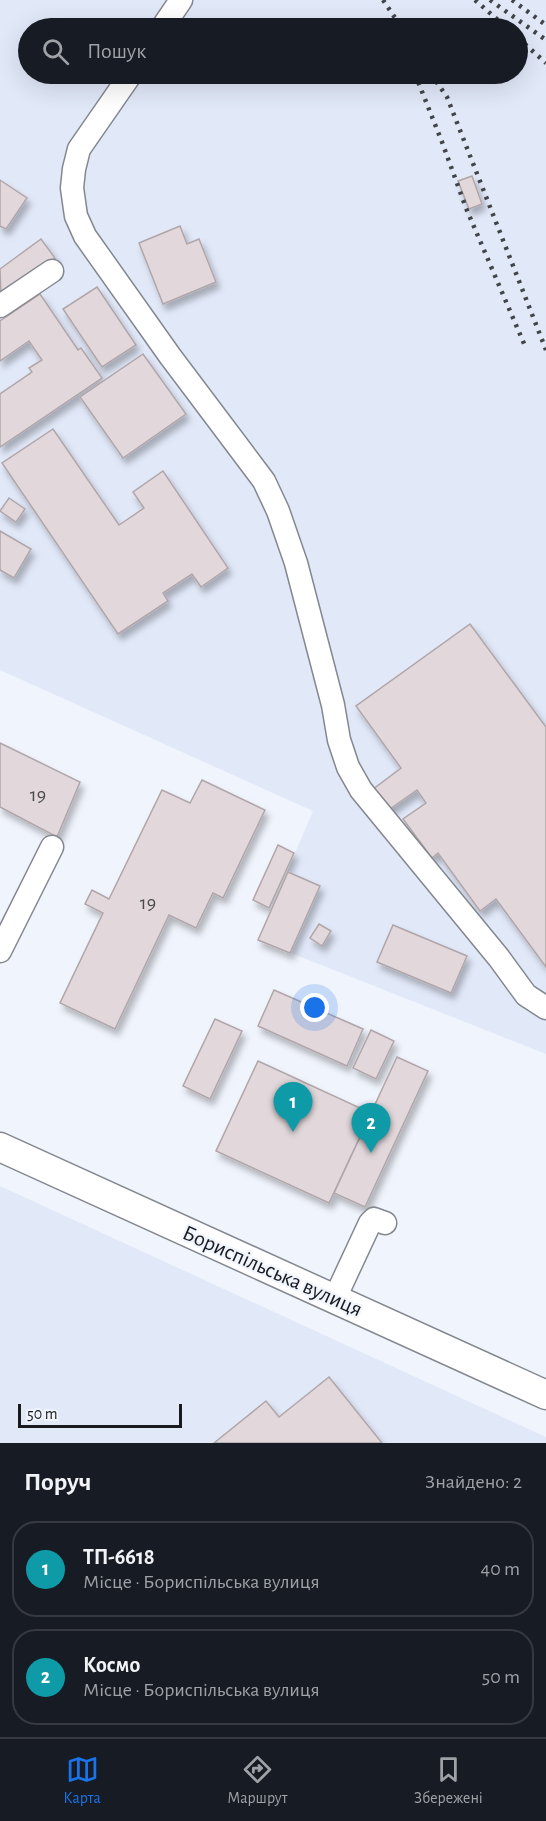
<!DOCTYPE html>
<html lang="uk">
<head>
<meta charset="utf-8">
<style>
  :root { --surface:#171b24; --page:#20242c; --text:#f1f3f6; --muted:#9ea1a6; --line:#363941; --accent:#1a73e8 }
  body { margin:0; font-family:"Alegreya Sans",sans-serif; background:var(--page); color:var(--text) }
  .scale { position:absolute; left:18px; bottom:15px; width:164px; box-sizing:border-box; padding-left:6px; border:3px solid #181a1d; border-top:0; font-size:16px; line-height:21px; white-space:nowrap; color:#181a1d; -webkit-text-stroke:4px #f0f4fd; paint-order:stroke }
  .you { position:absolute; left:315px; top:1008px; width:21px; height:21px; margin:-15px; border:4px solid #fff; border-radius:50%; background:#1a73e8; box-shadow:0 0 0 9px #1a73e833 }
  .badge { display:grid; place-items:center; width:39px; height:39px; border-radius:50%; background:var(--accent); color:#fff; font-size:20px; font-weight:700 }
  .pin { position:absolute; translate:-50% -50px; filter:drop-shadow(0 2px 3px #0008) }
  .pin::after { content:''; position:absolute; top:32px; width:21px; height:18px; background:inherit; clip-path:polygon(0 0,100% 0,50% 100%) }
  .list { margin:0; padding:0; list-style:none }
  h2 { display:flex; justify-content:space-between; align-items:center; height:78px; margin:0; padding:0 24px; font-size:26px }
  h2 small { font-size:20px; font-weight:400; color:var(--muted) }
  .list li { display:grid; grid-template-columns:39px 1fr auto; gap:18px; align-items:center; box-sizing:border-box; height:96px; margin:0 12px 12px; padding:0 12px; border:2px solid var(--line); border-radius:24px }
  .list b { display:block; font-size:22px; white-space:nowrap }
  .list p { margin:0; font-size:20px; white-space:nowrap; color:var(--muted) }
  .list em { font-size:20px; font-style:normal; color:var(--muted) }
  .icon { flex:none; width:33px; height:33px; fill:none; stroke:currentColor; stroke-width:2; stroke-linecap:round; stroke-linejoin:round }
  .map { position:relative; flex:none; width:546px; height:1443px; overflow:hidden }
  .search { position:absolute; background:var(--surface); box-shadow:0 6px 24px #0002; left:18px; right:18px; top:18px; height:66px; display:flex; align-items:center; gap:15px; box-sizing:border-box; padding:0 21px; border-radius:33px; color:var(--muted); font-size:22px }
  .sheet { height:294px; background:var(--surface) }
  nav { display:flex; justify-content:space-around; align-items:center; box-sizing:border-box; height:84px; border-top:2px solid var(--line); background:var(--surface); font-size:16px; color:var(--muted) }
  nav a { display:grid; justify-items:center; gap:3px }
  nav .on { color:var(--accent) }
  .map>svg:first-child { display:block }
</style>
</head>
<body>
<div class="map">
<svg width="546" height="1443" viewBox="0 0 546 1443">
  <defs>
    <filter id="shadow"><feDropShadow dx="3.5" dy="6" stdDeviation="3" flood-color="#0004"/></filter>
  </defs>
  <rect width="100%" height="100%" fill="#f0f4fd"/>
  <g fill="#e1e8f8" fill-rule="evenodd">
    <path d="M0,0H546V1054L258,940L313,811L0,670ZM28,28H518V74H28Z"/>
    <path d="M0,1186L546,1437V1443H0Z"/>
  </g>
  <g fill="#e2d8db" stroke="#b0a6a9" stroke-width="1.5" filter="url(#shadow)">
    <path d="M472,176L482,204L469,209L458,181Z"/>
    <path d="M0,180L27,198L6,229L0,226Z"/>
    <path d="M180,226L187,244L199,239L216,282L163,304L139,243Z"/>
    <path d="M41,239L55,258L1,297L0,269Z"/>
    <path d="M97,287L136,345L102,367L63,309Z"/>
    <path d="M40,294L78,350L81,348L102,378L0,447V394L32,372L29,368L42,360L29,341L0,361V321Z"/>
    <path d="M143,354L186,414L123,458L80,397Z"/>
    <path d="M53,429L119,525L144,508L133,492L163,471L228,568L201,587L192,574L163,593L168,601L118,634L2,463Z"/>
    <path d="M9,498L25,509L16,522L0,511Z"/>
    <path d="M0,531L31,549L14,578L0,570Z"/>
    <path d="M470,624L546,727V967L496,899L480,911L438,853L432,858L403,819L426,803L417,790L387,811L372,790L401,768L356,706Z"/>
    <path d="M0,743L80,782L57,837L0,807Z"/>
    <path d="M202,780L265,810L223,898L213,893L196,928L169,915L115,1029L60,1003L103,913L85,904L92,890L109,899L162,790L190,803Z"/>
    <path d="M278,845L294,853L269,908L253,900Z"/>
    <path d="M288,872L320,886L290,953L258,940Z"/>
    <path d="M319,924L331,931L322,946L310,938Z"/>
    <path d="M393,925L467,956L451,993L377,962Z"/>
    <path d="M274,990L363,1029L347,1066L258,1026Z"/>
    <path d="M215,1019L242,1031L210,1099L183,1086Z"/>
    <path d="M371,1030L394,1041L376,1079L353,1068Z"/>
    <path d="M397,1057L428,1071L365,1207L334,1193Z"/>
    <path d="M258,1061L371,1113L329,1203L216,1151Z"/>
    <path d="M329,1377L382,1443H214L266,1401L279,1417Z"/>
  </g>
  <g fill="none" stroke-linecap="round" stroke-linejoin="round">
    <defs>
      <g id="minor">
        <path d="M162,28L181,0"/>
        <path d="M131,74L79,149L74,169L72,188L76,216L85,236L170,356L264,481L278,511L296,563L333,705L339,740L348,767L361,790L499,958L526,995L546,1008"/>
        <path d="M0,306L52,271"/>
        <path d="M0,951L52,847"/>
        <path d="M335,1298L370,1223L374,1219L385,1223"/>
      </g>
      <path id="major" d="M0,1147L546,1395"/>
    </defs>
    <use href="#minor" stroke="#83878f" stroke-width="25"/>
    <use href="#major" stroke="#83878f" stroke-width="31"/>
    <use href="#minor" stroke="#fff" stroke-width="22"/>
    <use href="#major" stroke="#fff" stroke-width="28"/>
    <g stroke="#414448" stroke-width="4.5" stroke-dasharray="3 6" stroke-linecap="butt">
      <path d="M383,0L402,28"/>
      <path d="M475,0L507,28"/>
      <path d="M490,0L546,40"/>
      <path d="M512,0L546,25"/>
      <path d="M518,38L546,63"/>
      <path d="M415,74L442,142L466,208L525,346"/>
      <path d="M431,74L447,97L546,350"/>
    </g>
  </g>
  <g text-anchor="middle" stroke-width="4.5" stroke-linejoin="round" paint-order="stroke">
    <g font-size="20" fill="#4a4a4c">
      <text x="38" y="801">19</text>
      <text x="148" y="909">19</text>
    </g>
    <g font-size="22" fill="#181a1d" stroke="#f0f4fd">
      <text transform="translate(273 1270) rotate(24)" y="8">Бориспільська вулиця</text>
    </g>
  </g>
</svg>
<div class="scale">50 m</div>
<div class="you"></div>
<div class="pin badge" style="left:293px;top:1132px;background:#0f9aa8">1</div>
<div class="pin badge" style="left:371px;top:1153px;background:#0f9aa8">2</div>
<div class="search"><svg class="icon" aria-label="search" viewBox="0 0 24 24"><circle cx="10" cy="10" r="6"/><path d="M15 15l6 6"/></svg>Пошук</div>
</div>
<section class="sheet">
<h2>Поруч<small>Знайдено: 2</small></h2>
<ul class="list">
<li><span class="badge" style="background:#0f9aa8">1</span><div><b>ТП-6618</b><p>Місце · Бориспільська вулиця</p></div><em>40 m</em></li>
<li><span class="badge" style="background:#0f9aa8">2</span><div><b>Космо</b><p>Місце · Бориспільська вулиця</p></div><em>50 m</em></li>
</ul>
</section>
<nav>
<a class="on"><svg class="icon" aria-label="map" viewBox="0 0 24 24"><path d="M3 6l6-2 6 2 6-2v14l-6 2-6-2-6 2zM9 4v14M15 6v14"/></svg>Карта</a>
<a><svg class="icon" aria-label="directions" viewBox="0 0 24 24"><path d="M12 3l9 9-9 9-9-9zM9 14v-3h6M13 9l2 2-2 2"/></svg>Маршрут</a>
<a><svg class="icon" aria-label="saved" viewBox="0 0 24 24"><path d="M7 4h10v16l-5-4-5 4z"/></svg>Збережені</a>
</nav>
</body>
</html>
